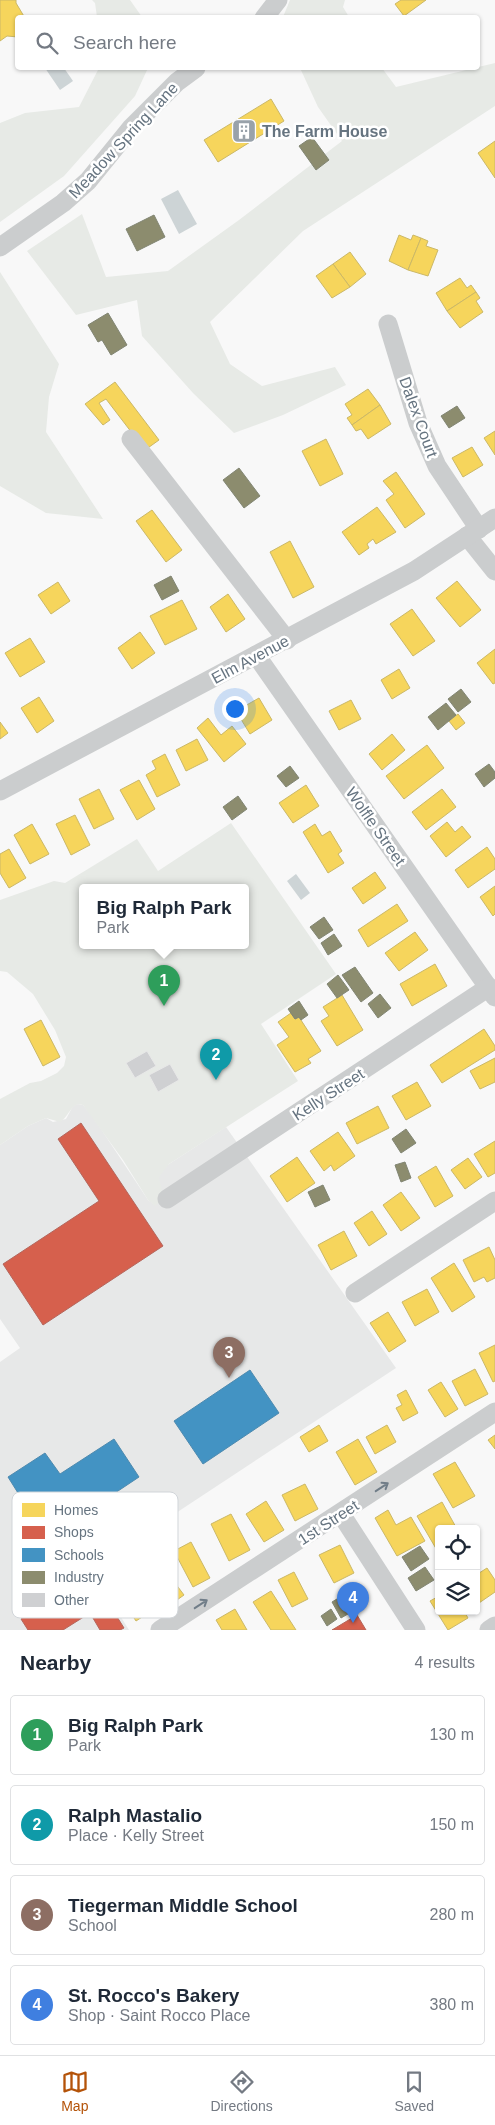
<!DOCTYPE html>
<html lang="en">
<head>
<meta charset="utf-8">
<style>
  :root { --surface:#fff; --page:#f6f6f7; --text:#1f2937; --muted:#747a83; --line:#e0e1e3; --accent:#b45309 }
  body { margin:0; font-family:Helvetica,sans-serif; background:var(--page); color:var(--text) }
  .controls { position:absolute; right:15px; bottom:15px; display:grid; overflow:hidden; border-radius:5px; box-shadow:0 1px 4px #0004 }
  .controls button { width:45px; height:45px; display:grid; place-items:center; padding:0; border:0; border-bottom:1px solid var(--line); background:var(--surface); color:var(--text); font:25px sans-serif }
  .you { position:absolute; left:234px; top:708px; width:18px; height:18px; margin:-12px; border:4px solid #fff; border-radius:50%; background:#1a73e8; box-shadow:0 0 0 8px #1a73e833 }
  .badge { display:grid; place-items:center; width:32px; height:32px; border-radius:50%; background:var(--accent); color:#fff; font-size:16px; font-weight:700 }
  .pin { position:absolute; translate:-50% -41px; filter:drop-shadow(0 1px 2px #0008) }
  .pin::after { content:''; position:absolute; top:26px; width:18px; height:15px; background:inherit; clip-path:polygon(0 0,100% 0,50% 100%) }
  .popup { position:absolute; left:79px; top:884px; width:170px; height:65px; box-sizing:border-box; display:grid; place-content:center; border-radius:5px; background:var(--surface); filter:drop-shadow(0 1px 4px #0005); font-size:16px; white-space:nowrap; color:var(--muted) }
  .popup b { font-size:19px; color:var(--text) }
  .popup::after { content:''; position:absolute; left:50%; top:100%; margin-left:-10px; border:10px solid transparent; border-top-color:var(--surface) }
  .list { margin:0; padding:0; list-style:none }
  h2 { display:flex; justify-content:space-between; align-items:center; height:65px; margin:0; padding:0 20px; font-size:21px }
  h2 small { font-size:16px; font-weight:400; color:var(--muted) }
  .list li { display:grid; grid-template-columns:32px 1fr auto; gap:15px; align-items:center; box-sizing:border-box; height:80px; margin:0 10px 10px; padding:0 10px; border:1px solid var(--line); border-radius:5px }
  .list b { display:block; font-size:19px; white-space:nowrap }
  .list p { margin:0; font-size:16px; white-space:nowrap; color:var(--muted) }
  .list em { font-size:16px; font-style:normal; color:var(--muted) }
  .icon { flex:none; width:28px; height:28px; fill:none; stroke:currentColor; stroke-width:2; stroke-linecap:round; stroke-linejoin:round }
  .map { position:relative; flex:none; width:495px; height:1630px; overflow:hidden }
  .search { position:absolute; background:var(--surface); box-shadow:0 1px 4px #0004; left:15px; right:15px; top:15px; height:55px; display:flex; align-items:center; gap:12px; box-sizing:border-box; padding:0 18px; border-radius:5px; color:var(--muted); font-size:19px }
  .sheet { height:425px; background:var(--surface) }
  nav { display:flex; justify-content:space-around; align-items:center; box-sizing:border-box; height:70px; border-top:1px solid var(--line); background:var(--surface); font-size:14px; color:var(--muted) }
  nav a { display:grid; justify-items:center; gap:2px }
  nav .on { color:var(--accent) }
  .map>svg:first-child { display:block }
</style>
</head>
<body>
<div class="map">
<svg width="495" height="1630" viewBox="0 0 495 1630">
  <rect width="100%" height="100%" fill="#f8f8f8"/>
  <path fill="#e7e8e8" d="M78,1104L83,1105L93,1117L148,1200L155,1205L146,1179L226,1127L396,1368L91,1569L129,1630H0V1362L20,1348L0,1319V1145L28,1126L46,1118L53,1122L66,1119L73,1106Z"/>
  <g fill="#e7eae6" fill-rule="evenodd">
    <path d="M92,0H130L142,17H97L95,3Z"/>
    <path d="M290,0H345L343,7L349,17H283Z"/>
    <path d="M495,63V106L303,231L210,322L230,364L262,386L335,367L346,385L283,415L234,433L193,393L142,336L137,300L76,315L27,251L82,214L106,277L168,271L239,220L342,141L318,107L300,68H382L396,87Z"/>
    <path d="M99,68H148L135,96L64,176L0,222V123L25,113L79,107Z"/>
    <path d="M0,272L59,364L49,397L46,432L103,519L46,513L0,486Z"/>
    <path d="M231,823L336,974L261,1024L298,1081L169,1164L159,1177C161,1189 166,1197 155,1206L148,1200L123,1160L83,1105L78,1104C69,1108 68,1117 60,1122L46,1118L28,1126L0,1145V1099L30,1083L41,1081L57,1073L64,1066L66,1057L55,1030L33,994L7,972L0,971V900L54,881L65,883L137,839L158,871ZM83,887H245V945H83Z"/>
  </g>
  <g fill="#cdd4d6">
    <path d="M45,68H64L73,81L60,90Z"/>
    <path d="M178,190L197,224L179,234L161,199Z"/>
    <path d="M296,874L310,893L301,900L287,881Z"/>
  </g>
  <g fill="#f6d55c" stroke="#cbb867">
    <path d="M0,0H16V3L25,18H18V37L7,36L0,41Z"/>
    <path d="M401,0H426L404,16L395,4Z"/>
    <path d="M271,99L284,121L218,162L204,140Z"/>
    <path d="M495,141V178L478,153Z"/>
    <path d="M399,235L411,240L413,235L421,238L408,270L389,261Z"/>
    <path d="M421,238L428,241L426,246L438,250L428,276L408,270Z"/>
    <path d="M350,252L366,274L350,287L333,264Z"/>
    <path d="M333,264L350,287L332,298L316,276Z"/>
    <path d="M460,278L467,288L471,285L476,292L447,311L436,293Z"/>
    <path d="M476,292L480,298L476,301L483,312L460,328L447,311Z"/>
    <path d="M115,382L159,440L145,450L106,399L99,403L110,420L103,425L85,404Z"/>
    <path d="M368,389L380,405L352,425L347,418L352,415L345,404Z"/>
    <path d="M380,405L391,424L368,439L361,429L356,431L352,425Z"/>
    <path d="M495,431V455L484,438Z"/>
    <path d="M326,439L343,474L320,486L302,451Z"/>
    <path d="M472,447L483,465L463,477L452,458Z"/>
    <path d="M396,472L425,514L405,528L386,500L394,494L383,481Z"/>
    <path d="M377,507L396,532L376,544L373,539L367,544L369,548L359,555L342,532Z"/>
    <path d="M152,510L182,550L166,562L136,521Z"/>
    <path d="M290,541L314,587L293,598L270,552Z"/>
    <path d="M457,581L481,610L460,627L436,598Z"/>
    <path d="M58,582L70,601L51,614L38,595Z"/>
    <path d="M228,594L245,619L226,632L210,607Z"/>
    <path d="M182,600L197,629L165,645L150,616Z"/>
    <path d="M412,609L435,641L413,656L390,624Z"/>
    <path d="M140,632L155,653L132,669L118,648Z"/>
    <path d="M30,638L45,662L20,677L5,653Z"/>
    <path d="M495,649V683L493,684L477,663Z"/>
    <path d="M399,669L410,688L392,699L381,680Z"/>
    <path d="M39,697L54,721L37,733L21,708Z"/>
    <path d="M259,698L272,720L250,734L236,711Z"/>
    <path d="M351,700L361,719L339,730L329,711Z"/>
    <path d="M458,714L465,723L456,730L449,721Z"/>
    <path d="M208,718L221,735L232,726L246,744L224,762L197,728Z"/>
    <path d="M0,722L8,733L0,739Z"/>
    <path d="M392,734L405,750L382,770L369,754Z"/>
    <path d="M197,739L208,760L186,771L176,750Z"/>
    <path d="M427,745L444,768L404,799L386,776Z"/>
    <path d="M165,754L180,785L157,797L146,775L156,769L152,761Z"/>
    <path d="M139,780L155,809L137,820L120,790Z"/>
    <path d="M306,785L319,806L293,823L279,803Z"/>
    <path d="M99,789L114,819L94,829L79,799Z"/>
    <path d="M442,789L456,807L426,830L412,812Z"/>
    <path d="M75,815L90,845L71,855L56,824Z"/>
    <path d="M447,822L455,832L462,826L471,837L446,857L430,836Z"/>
    <path d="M32,824L49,854L30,864L14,835Z"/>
    <path d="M315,824L322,836L330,831L342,851L338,854L344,863L328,873L303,832Z"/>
    <path d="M487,847L495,859V869L468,888L455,870Z"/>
    <path d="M9,849L26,878L9,888L0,873V854Z"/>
    <path d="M375,872L386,888L363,904L352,888Z"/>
    <path d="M495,886V914L493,916L480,897Z"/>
    <path d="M397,904L408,921L368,947L358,930Z"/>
    <path d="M415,932L428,950L399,971L385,953Z"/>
    <path d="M435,964L447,986L412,1006L400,984Z"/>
    <path d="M342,995L363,1030L337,1046L321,1021L329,1016L323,1007Z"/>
    <path d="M291,1013L295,1019L299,1017L321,1051L308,1059L311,1063L295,1072L277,1045L289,1037L278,1022Z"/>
    <path d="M41,1020L60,1057L43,1066L24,1029Z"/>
    <path d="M484,1029L495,1046V1050L442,1083L430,1065Z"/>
    <path d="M495,1058V1082L480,1089L470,1071Z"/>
    <path d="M417,1082L431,1106L406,1120L392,1096Z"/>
    <path d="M378,1106L389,1128L357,1144L346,1123Z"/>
    <path d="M338,1132L355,1156L334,1171L331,1165L324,1171L310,1151Z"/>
    <path d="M495,1141V1173L488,1177L474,1154Z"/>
    <path d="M297,1157L315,1183L287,1202L270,1176Z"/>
    <path d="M468,1158L482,1177L465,1189L451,1170Z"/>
    <path d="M436,1166L453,1196L435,1207L418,1177Z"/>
    <path d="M401,1192L420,1218L401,1231L383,1205Z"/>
    <path d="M372,1211L387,1234L369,1246L354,1223Z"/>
    <path d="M344,1231L357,1256L331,1270L318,1245Z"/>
    <path d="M489,1247L495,1260V1278L487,1282L484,1277L474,1282L463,1260Z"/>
    <path d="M454,1263L475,1297L452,1312L431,1278Z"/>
    <path d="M427,1289L439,1312L415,1326L402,1302Z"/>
    <path d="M388,1312L406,1341L389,1352L370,1323Z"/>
    <path d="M495,1345V1381L493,1382L479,1353Z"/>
    <path d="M475,1369L488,1394L465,1406L452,1381Z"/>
    <path d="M441,1382L458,1409L445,1417L428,1390Z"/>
    <path d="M406,1390L418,1413L403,1421L396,1408L402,1405L397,1395Z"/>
    <path d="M319,1425L328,1441L309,1452L300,1437Z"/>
    <path d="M387,1425L396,1442L375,1454L366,1437Z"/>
    <path d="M495,1435V1449L488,1440Z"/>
    <path d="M358,1439L377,1472L355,1485L336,1452Z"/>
    <path d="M455,1462L475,1496L453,1508L433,1474Z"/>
    <path d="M305,1484L318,1509L295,1521L282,1495Z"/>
    <path d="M266,1501L284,1530L264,1542L246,1514Z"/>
    <path d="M442,1502L457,1529H439L438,1552L417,1516Z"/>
    <path d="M388,1510L396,1525L411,1517L425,1541L397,1556L375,1518Z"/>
    <path d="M231,1514L250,1550L229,1561L211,1524Z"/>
    <path d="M191,1542L210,1578L193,1587L174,1551Z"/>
    <path d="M340,1545L354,1573L334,1583L319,1555Z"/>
    <path d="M163,1567L184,1595L167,1607L146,1579Z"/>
    <path d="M487,1568L495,1580V1592L479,1603L476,1598V1575Z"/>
    <path d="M294,1572L308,1599L292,1607L278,1580Z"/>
    <path d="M141,1590L153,1610L136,1621L123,1601Z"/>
    <path d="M271,1591L296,1630H271L253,1602Z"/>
    <path d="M439,1596V1611H464L468,1618L448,1630L430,1601Z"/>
    <path d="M235,1609L247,1630H222L216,1620Z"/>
  </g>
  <g fill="#d6604d" stroke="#b4665c">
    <path d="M81,1123L163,1246L43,1325L3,1264L99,1201L58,1139Z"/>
    <path d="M91,1575L124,1628L120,1630H100L90,1613L63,1630H28L21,1619Z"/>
    <path d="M357,1615L366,1630H332Z"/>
  </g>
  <g fill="#4393c3" stroke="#4e8aaf">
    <path d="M250,1370L279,1413L203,1464L174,1421Z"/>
    <path d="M114,1439L139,1477L85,1513L100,1535L64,1559L50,1539L48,1541L8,1477L45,1453L60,1474Z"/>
  </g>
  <g fill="#8c8c6e" stroke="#818573">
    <path d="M312,137L329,160L316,170L299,146Z"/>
    <path d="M154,215L165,237L137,251L126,229Z"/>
    <path d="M108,313L127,345L111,355L102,340L98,342L88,325Z"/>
    <path d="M457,406L465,418L449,428L441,416Z"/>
    <path d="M239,468L260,496L244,508L223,480Z"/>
    <path d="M171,576L179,591L162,600L154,585Z"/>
    <path d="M461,689L471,702L458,712L448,699Z"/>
    <path d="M446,703L456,715L438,730L428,717Z"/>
    <path d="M489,764L495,772V778L484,787L475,774Z"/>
    <path d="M290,766L299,778L286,787L277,776Z"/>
    <path d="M238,796L247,809L232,820L223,807Z"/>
    <path d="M324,917L333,930L319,939L310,927Z"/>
    <path d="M334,934L342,946L328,955L321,943Z"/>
    <path d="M355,967L373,993L361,1002L342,975Z"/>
    <path d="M338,975L349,990L337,998L327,984Z"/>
    <path d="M380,994L391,1008L378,1018L368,1004Z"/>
    <path d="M299,1001L308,1015L301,1020L299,1017L295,1019L288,1009Z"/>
    <path d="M406,1129L416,1143L401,1153L392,1139Z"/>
    <path d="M405,1162L411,1178L401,1182L395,1165Z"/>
    <path d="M323,1185L330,1200L315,1207L308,1192Z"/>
    <path d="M420,1546L429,1559L411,1571L402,1557Z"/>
    <path d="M130,1550L140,1569L108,1585L98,1566Z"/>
    <path d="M425,1567L434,1580L416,1591L408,1578Z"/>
    <path d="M350,1591L360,1607L341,1618L332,1602Z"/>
    <path d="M331,1609L337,1619L327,1626L321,1616Z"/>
  </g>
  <g fill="#cfd0d2" stroke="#e8e8e8">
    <path d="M147,1051L156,1066L135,1078L126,1063Z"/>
    <path d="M170,1064L179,1080L158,1092L149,1075Z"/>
  </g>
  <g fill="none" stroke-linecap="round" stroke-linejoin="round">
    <g stroke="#cbcdce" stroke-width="19">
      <path d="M264,18L278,0"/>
      <path d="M0,247L63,203L88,181L131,128L177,82L196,68"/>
      <path d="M388,324L418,423L437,466L479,529"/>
      <path d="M131,439L287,640"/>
      <path d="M467,536L495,571"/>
      <path d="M256,655L495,997"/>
      <path d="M0,791L414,571L495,518"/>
      <path d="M167,1199L489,987"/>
      <path d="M355,1293L495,1201"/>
      <path d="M341,1514L416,1630"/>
      <path d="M160,1630L495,1412"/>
      <path d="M489,1630L495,1626"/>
    </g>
  </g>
  <defs><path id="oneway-shaft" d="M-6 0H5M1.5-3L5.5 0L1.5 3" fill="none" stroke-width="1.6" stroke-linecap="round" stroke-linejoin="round" transform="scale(1.25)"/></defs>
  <g stroke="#707d88">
    <use href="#oneway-shaft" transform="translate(382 1487) rotate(-33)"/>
    <use href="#oneway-shaft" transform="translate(201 1604) rotate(-33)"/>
  </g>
  <defs>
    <symbol id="building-square" viewBox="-11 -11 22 22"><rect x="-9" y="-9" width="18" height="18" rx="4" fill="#99a2aa" stroke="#fff"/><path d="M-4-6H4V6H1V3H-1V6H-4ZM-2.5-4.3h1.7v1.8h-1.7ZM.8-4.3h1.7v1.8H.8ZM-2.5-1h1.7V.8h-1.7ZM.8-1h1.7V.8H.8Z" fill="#fff"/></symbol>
  </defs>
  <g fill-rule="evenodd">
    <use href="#building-square" x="230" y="117" width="28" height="28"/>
  </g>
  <g text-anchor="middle" stroke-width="5" stroke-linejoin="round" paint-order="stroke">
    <g font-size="16" font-weight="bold" fill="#667480" stroke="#fff" text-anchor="start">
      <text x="262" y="137">The Farm House</text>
    </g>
    <g font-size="16" fill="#667480" stroke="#fff">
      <text transform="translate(123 140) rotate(-47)" y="6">Meadow Spring Lane</text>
      <text transform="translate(419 417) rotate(70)" y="6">Dalex Court</text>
      <text transform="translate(250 659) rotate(-28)" y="6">Elm Avenue</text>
      <text transform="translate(376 826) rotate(55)" y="6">Wolfle Street</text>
      <text transform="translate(328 1094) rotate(-33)" y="6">Kelly Street</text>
      <text transform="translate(328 1522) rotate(-33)" y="6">1st Street</text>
    </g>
  </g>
  <rect x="12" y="1492" width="166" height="126" rx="8" fill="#fff" stroke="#d1d5d9" stroke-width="1"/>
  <rect x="22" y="1503" width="23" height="14" fill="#f6d55c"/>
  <rect x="22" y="1526" width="23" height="13" fill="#d6604d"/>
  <rect x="22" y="1548" width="23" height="14" fill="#4393c3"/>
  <rect x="22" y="1571" width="23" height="13" fill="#8c8c6e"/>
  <rect x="22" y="1593" width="23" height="14" fill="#cfd0d2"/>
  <g font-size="14" fill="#667480">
    <text x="54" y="1515">Homes</text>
    <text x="54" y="1537">Shops</text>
    <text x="54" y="1560">Schools</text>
    <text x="54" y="1582">Industry</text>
    <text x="54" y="1605">Other</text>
  </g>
</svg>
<div class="controls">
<button><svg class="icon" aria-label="locate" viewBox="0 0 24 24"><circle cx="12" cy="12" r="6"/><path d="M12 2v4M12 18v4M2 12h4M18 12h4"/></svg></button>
<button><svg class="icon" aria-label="layers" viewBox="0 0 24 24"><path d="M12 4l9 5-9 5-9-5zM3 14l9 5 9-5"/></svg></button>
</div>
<div class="you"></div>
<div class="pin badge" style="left:164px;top:1006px;background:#2e9e5b">1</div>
<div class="popup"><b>Big Ralph Park</b>Park</div>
<div class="pin badge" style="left:216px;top:1080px;background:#0f9aa8">2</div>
<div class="pin badge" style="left:229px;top:1378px;background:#8d6e63">3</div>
<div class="pin badge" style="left:353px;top:1623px;background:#3f7fe0">4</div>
<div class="search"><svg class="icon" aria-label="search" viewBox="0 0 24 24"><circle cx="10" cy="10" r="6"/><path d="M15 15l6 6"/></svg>Search here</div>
</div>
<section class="sheet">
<h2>Nearby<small>4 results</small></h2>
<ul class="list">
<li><span class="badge" style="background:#2e9e5b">1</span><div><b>Big Ralph Park</b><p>Park</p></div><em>130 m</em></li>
<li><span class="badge" style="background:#0f9aa8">2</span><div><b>Ralph Mastalio</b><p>Place · Kelly Street</p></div><em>150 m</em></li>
<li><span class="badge" style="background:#8d6e63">3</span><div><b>Tiegerman Middle School</b><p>School</p></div><em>280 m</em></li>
<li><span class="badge" style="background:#3f7fe0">4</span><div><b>St. Rocco's Bakery</b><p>Shop · Saint Rocco Place</p></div><em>380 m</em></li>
</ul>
</section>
<nav>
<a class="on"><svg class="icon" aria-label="map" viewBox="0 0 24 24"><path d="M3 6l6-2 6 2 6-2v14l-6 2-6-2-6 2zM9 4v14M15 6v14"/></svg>Map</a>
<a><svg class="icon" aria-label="directions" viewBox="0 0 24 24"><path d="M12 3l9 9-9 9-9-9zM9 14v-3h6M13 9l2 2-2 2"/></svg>Directions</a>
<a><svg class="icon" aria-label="saved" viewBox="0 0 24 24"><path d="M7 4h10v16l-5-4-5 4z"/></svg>Saved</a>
</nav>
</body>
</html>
